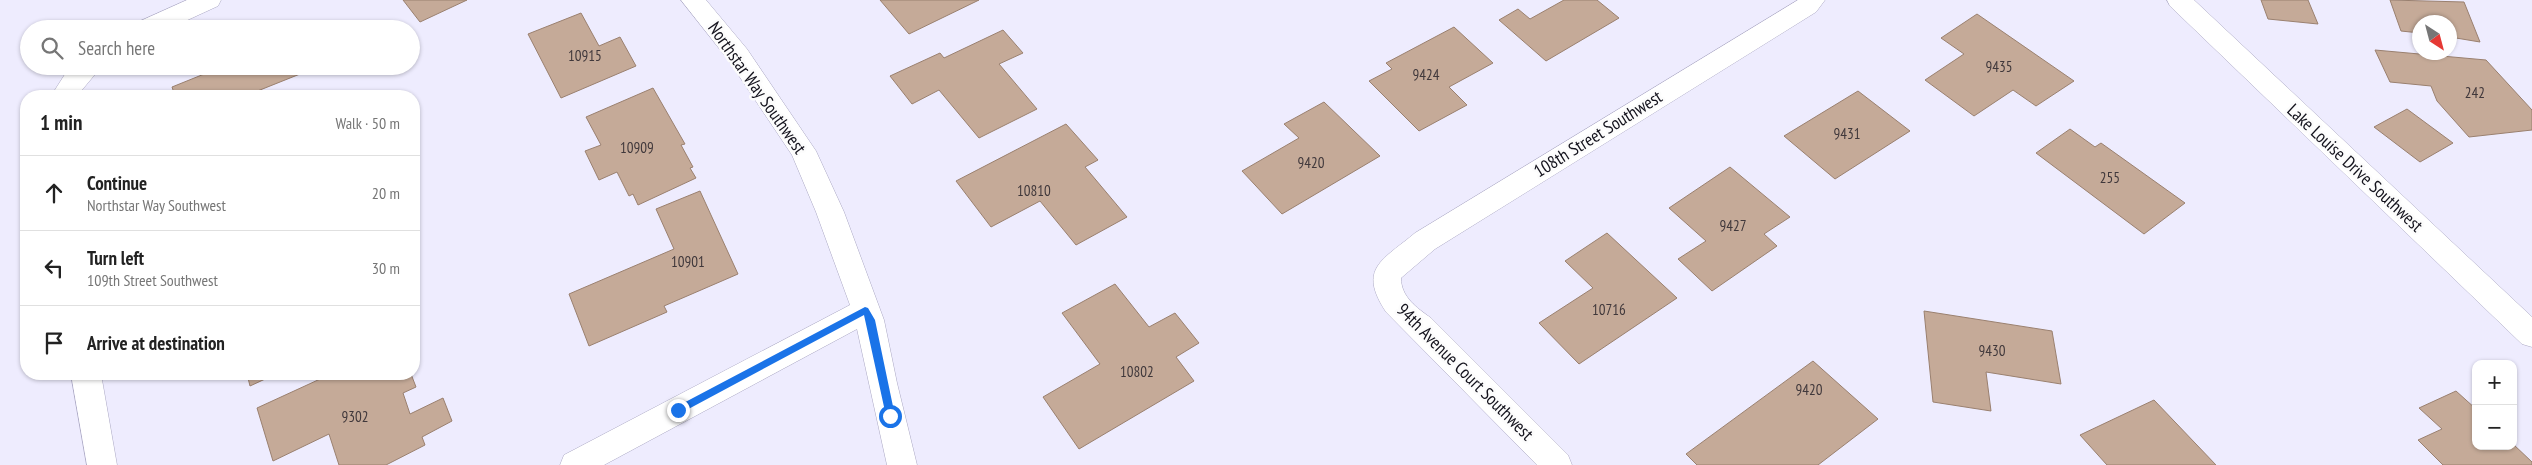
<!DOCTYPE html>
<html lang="en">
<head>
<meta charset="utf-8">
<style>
  :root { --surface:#fff; --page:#f6f6f6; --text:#222; --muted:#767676; --line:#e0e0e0 }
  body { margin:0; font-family:"PT Sans Narrow",sans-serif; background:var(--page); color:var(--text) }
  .controls { position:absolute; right:15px; bottom:15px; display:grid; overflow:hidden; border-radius:10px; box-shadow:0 1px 4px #0004 }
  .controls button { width:45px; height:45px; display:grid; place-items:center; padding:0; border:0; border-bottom:1px solid var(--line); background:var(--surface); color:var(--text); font:25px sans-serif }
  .compass { position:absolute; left:2412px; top:15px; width:45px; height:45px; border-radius:50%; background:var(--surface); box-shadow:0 1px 4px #0004; rotate:144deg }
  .stop { position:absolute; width:15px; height:15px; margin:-11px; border:4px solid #1a73e8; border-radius:50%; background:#fff }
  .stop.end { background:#1a73e8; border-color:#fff; box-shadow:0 1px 5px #0008 }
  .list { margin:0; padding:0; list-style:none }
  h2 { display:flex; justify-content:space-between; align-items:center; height:65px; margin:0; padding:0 20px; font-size:21px }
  h2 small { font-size:16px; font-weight:400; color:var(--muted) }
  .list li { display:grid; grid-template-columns:32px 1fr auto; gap:15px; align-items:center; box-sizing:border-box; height:75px; padding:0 20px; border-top:1px solid var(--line) }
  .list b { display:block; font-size:19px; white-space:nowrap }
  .list p { margin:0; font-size:16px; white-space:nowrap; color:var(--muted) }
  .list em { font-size:16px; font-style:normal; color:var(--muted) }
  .icon { flex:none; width:28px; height:28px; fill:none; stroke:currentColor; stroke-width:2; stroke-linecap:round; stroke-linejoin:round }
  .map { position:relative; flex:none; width:2532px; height:465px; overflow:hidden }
  .search { position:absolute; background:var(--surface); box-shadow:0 1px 4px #0004; left:20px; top:20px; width:400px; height:55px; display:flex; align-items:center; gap:12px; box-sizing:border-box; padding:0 18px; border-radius:28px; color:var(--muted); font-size:19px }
  .panel { position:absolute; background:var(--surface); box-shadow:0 1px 4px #0004; left:20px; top:90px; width:400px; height:290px; border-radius:20px }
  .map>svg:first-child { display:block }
</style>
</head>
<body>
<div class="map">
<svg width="2532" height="465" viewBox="0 0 2532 465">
  <rect width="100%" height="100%" fill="#eeecfe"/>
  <g fill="#c5aa98" stroke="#9a806f">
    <path d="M403,0H467L420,22Z"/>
    <path d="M880,0H979L909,34Z"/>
    <path d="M1564,0H1597L1619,18L1546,61L1499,20L1518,9L1530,19Z"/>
    <path d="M2261,0H2308L2318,24L2268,19Z"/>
    <path d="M2390,0L2464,2L2480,42L2450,37V22H2420V33L2401,31Z"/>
    <path d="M581,13L599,46L620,37L636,66L561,98L528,34Z"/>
    <path d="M1977,14L2074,81L2036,106L2013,90L1974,116L1925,80L1964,54L1941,38Z"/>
    <path d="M1454,27L1493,63L1449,87L1467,105L1419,131L1369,81L1392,69L1386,63Z"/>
    <path d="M1003,30L1023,53L999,64L1037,109L979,138L939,90L912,104L890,76L940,53L944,58Z"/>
    <path d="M2375,50L2486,60L2532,110V130L2469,137L2437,101L2431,86L2390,82Z"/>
    <path d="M224,66H320L245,96H175L172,87Z"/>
    <path d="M653,88L685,144L681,145L693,167L690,168L696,178L638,205L633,194L629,196L617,172L599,180L585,151L601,145L586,117Z"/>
    <path d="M1858,91L1910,131L1835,179L1784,136Z"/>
    <path d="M1324,102L1380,156L1282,214L1242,171L1299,138L1284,124Z"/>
    <path d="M2407,109L2453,143L2420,162L2374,127Z"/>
    <path d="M1066,124L1098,160L1085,167L1127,217L1076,245L1040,201L991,227L956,181Z"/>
    <path d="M2070,129L2095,147L2101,143L2185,203L2144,234L2036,153Z"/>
    <path d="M1730,167L1790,217L1764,234L1777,246L1712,291L1678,259L1706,241L1669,208Z"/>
    <path d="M700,191L738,274L664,306L667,312L589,346L569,294L674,249L656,209Z"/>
    <path d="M1607,233L1677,298L1579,364L1539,323L1593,288L1565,261Z"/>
    <path d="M1115,284L1149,327L1175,313L1199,343L1176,357L1194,381L1079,449L1043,397L1100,364L1062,313Z"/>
    <path d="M1924,311L2052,331L2061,384L1986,372L1991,411L1933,402Z"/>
    <path d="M1813,361L1878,419L1818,465H1697L1686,454Z"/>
    <path d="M247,374H276L250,386Z"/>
    <path d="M331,374H411L416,387L403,393L410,414L443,398L452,421L422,437L425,445L386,465H339L329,434L273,461L257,408Z"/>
    <path d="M2456,391L2476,409V446H2513V444L2532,462V465H2443L2418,440L2442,429L2419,408Z"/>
    <path d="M2154,400L2216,465H2107L2080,435Z"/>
  </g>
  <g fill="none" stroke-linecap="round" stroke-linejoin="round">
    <defs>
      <g id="minor">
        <path d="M187,0H221L218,6L168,29H133L136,23Z"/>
        <path d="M681,0H706L747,49L816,151L844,212L884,320L897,383L917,465H887L857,329L604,465H560L564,455L850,305L816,212L792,155L729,61Z"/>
        <path d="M1798,0H1825L1816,12L1435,249L1401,278C1401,297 1417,308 1431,318L1568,455L1572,465H1537L1386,312C1357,268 1383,260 1415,233Z"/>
        <path d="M73,66H102L77,96H51L67,71Z"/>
        <path d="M71,374H101L117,465H87Z"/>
      </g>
      <path id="tertiary" d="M2167,0H2194L2532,317V347L2522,344L2170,6Z"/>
    </defs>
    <use href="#minor" stroke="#aaa7c3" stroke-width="1"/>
    <use href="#tertiary" stroke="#aaa7c3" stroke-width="1"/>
    <use href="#minor" fill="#fff" fill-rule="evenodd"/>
    <use href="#tertiary" fill="#fff" fill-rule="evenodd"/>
  </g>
  <path fill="#1a73e8" d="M865,307L868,308L875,320L895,416L893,418H887L886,416L864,315L681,413H674V408Z"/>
  <g text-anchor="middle" stroke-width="5" stroke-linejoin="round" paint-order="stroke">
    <g font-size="15" fill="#40383b">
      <text x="585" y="61">10915</text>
      <text x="1999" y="72">9435</text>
      <text x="1426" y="80">9424</text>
      <text x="2475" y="98">242</text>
      <text x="1847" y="139">9431</text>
      <text x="637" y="153">10909</text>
      <text x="1311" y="168">9420</text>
      <text x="2110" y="183">255</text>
      <text x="1034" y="196">10810</text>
      <text x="1733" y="231">9427</text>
      <text x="688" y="267">10901</text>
      <text x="1609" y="315">10716</text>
      <text x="1992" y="356">9430</text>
      <text x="1137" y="377">10802</text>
      <text x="1809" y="395">9420</text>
      <text x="355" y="422">9302</text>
    </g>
    <g font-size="18" fill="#13121c" stroke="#fcfcfc">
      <text transform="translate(757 88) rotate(55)" y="6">Northstar Way Southwest</text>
      <text transform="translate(1598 134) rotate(-32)" y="6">108th Street Southwest</text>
      <text transform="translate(2355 168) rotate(43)" y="6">Lake Louise Drive Southwest</text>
      <text transform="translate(1465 372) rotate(45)" y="6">94th Avenue Court Southwest</text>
    </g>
  </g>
</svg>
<div class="controls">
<button>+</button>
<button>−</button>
</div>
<svg class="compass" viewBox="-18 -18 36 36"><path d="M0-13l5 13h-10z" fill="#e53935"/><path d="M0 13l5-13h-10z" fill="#767676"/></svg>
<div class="stop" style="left:890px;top:416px"></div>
<div class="stop end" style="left:678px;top:410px"></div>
<div class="search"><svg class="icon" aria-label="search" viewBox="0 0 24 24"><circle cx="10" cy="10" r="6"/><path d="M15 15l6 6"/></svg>Search here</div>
<section class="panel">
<h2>1 min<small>Walk · 50 m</small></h2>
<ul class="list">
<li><svg class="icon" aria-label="ahead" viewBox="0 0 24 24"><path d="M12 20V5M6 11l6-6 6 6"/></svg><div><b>Continue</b><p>Northstar Way Southwest</p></div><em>20 m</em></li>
<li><svg class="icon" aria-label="left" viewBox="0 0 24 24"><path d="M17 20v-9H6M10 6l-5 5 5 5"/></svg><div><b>Turn left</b><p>109th Street Southwest</p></div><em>30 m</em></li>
<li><svg class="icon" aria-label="arrive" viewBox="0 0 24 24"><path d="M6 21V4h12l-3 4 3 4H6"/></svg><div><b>Arrive at destination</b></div></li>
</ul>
</section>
</div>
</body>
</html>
